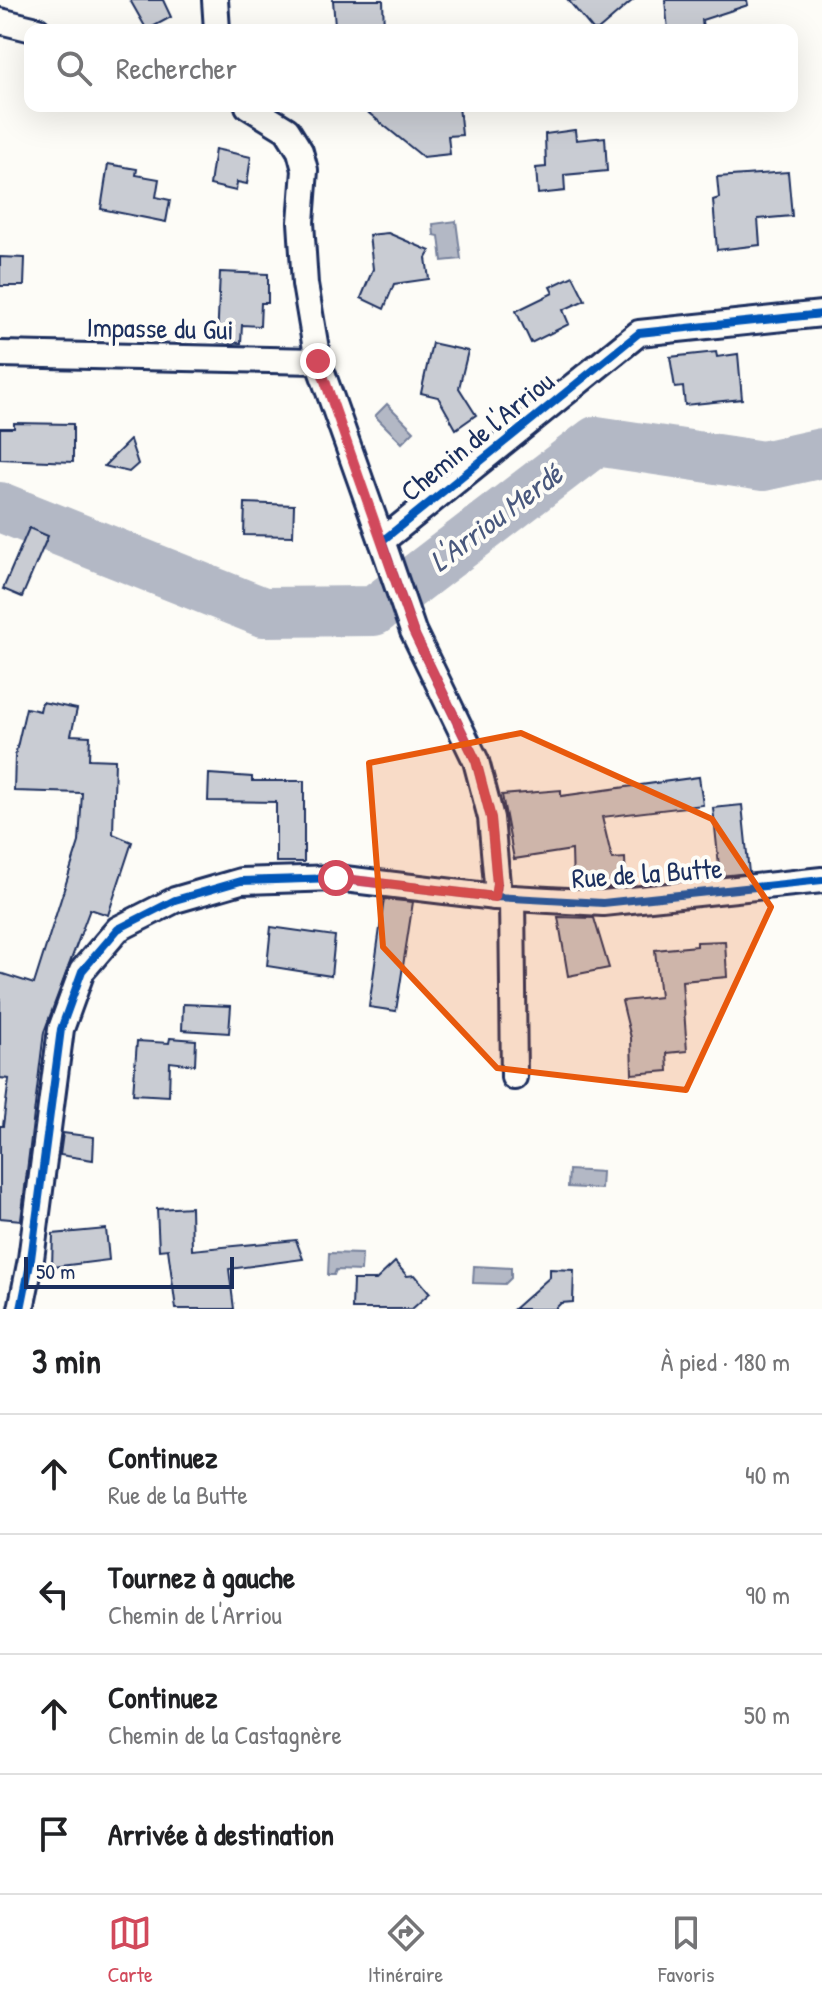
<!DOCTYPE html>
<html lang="fr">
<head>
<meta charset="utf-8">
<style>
  :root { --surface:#fff; --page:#f6f6f6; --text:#202124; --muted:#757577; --line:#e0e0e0; --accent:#d1495b }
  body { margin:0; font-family:"Patrick Hand",sans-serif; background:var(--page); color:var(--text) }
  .scale { position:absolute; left:24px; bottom:20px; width:210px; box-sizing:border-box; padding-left:8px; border:4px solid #1b2f5e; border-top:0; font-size:22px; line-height:28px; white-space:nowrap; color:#1b2f5e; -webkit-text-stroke:6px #fdfcf7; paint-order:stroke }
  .stop { position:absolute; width:24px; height:24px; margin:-18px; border:6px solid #d1495b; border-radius:50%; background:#fff }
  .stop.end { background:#d1495b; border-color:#fff; box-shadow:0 2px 8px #0008 }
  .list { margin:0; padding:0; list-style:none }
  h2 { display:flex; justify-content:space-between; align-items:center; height:104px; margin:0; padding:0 32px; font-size:34px }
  h2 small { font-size:26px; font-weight:400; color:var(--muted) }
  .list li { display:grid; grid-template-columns:52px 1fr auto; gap:24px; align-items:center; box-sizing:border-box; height:120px; padding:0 32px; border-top:2px solid var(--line) }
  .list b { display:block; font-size:30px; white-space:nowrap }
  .list p { margin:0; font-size:26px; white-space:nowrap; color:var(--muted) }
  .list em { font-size:26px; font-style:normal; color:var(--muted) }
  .icon { flex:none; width:44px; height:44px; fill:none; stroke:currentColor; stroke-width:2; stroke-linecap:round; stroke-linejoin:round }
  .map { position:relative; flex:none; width:822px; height:1309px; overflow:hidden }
  .search { position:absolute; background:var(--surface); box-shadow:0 8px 32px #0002; left:24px; right:24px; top:24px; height:88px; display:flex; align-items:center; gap:20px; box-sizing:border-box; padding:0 28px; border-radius:16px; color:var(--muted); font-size:30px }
  .sheet { height:584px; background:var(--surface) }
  nav { display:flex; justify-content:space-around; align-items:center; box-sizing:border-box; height:112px; border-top:2px solid var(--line); background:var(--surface); font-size:22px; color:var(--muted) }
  nav a { display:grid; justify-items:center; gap:4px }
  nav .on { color:var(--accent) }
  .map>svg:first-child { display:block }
</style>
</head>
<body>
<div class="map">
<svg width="822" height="1309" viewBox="0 0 822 1309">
  <rect width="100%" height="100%" fill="#fdfcf7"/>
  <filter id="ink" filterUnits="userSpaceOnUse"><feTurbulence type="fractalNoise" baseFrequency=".0125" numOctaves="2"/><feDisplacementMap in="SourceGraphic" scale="16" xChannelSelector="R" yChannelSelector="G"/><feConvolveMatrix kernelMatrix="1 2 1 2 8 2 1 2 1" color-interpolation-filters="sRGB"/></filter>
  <g filter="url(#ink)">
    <g fill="#b3b8c5" stroke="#76819c" stroke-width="2">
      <path d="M456,221L461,259L442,261L439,236L434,235L433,224Z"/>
      <path d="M387,404L414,431L402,443L375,416Z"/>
      <path d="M569,1170L602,1172L601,1189L568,1187Z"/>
      <path d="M329,1253L362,1254L361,1271L336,1270L334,1275H328Z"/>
      <path d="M474,1266L511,1268V1278L505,1284L473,1283Z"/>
    </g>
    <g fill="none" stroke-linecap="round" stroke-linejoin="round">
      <path stroke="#b3b8c5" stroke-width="50" d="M0,507L263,612L374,611L596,441L763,466L822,453"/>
    </g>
    <g fill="#c9ccd3" stroke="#1b2f5e" stroke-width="2">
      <path d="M130,0H163L171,17L147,30Z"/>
      <path d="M333,0H383L384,30H347V25L335,26Z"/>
      <path d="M568,0H633L598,30H593Z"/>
      <path d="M665,0H747L748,5L702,20L703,30H668Z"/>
      <path d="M360,106H459L462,135L448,136L450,154L423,157Z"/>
      <path d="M575,130L576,140L605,137L607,171L564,175L565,191L538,194L536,168L546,167L545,134Z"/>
      <path d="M215,149L251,157L247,184L237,182L236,191L210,185Z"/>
      <path d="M108,164L137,169L136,175L159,179L156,197L170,200L166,222L101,209Z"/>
      <path d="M788,172L792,216L758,219L760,245L717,250L713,200L719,198L717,177Z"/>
      <path d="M388,233L430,251L426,258L429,279L394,284L384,309L361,298L373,269L369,235Z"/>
      <path d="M0,257L25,258L24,286H0Z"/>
      <path d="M220,272L268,274V303H261L260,326L242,325L241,343L217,342Z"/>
      <path d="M573,276L585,300L563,310L569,324L531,343L516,311L553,293L550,287Z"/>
      <path d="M432,343L468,351L459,388L476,415L456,429L438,397L421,393Z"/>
      <path d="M716,352L717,357L738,354L742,399L685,405L683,387L675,388L670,357Z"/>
      <path d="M14,423L73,424V462L0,459V428H14Z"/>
      <path d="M130,440L138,464L129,472L104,466Z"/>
      <path d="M245,503L294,505L293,536L244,535Z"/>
      <path d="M29,528L48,536L22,597L3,589Z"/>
      <path d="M42,702L77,709L71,735L90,736L89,759L115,760L113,834L132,842L108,915L90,909L44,1032L21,1220L0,1218V1126H3L9,1079L0,1078V973L34,984L79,842L82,793L14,791L15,756L26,708L40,711Z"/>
      <path d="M209,774L252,777V781H304V862H276V802L208,801Z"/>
      <path d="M699,777L703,805L602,817L612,859L625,858L626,885L603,888L573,886L572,850L514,859L502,795L561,790V796Z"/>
      <path d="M742,805L749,873L720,876L713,808Z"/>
      <path d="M384,899L413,902L396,1011L369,1007Z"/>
      <path d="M558,917L594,918L609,968L568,976Z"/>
      <path d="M271,927L335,936L331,976L267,966Z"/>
      <path d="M725,941L727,977L682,981L687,1051L667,1053L668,1071L632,1074L631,1038L622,1001L660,997L655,950L697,946V942Z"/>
      <path d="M183,1004L231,1006L229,1033L182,1030Z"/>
      <path d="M170,1038L196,1040L195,1065L170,1062L169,1096L133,1094L137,1041L169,1043Z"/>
      <path d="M63,1133L94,1137L93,1160L60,1155Z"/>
      <path d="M191,1207L192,1250L296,1240L303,1259L229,1269L234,1309H176L168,1249L159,1250L157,1209Z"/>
      <path d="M106,1229L109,1260L52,1267L53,1234Z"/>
      <path d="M395,1262L407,1276L415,1275L430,1293L412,1309H352L353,1280H376Z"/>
      <path d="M550,1269L574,1270L573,1302L561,1303L555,1309H514L550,1277Z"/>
    </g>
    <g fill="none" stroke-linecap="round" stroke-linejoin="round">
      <defs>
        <g id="street">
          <path d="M215,0L217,30"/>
          <path d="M0,21L37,30"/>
          <path d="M248,106L287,130L300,151L305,170L301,222L305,284L318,361L382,541"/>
          <path d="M0,354L318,361"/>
          <path d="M495,897L497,884L491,818L476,761L413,631L382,541L639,333L822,314"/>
          <path d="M512,898L514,1077"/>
          <path d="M21,1309L31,1259L61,1029L82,971L118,929L175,900L241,881L336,878L495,897L603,903L822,880"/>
        </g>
      </defs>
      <use href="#street" stroke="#1b2f5e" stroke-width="30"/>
      <use href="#street" stroke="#fdfcf7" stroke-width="24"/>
      <defs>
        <g id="cycleway">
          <path d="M495,897L497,884L491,818L476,761L413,631L382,541L639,333L822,314"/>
          <path d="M21,1309L31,1259L61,1029L82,971L118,929L175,900L241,881L336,878L495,897L603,903L822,880"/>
        </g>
      </defs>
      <use href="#cycleway" stroke="#fdfcf7" stroke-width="13"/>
      <use href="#cycleway" stroke="#0057b8" stroke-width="8"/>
    </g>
  </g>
  <g fill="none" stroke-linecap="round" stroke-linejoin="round" filter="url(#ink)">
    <path stroke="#d1495b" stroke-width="10" d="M318,361L413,631L476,761L491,818L497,884L495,897L336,878"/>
  </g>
  <path fill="#e8590c" fill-opacity="0.2" stroke="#e8590c" stroke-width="6" stroke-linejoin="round" d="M521,733L712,819L771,907L686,1090L497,1068L383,947L369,763Z"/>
  <g text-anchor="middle" stroke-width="8" stroke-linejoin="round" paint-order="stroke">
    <g font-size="28" fill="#1b2f5e" stroke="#fdfcf7">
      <text transform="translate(160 328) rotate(1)" y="10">Impasse du Gui</text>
      <text transform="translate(477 436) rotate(-39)" y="10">Chemin de l'Arriou</text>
      <text transform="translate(647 873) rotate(-4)" y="10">Rue de la Butte</text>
    </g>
    <g font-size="30" font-style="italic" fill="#49587d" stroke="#fdfcf7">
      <text transform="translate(496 518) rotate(-37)" y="10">L'Arriou Merdé</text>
    </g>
  </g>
</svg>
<div class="scale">50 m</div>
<div class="stop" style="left:336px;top:878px"></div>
<div class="stop end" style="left:318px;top:361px"></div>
<div class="search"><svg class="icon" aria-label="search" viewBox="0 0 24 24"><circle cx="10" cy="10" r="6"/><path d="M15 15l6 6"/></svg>Rechercher</div>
</div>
<section class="sheet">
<h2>3 min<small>À pied · 180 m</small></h2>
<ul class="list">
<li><svg class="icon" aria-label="ahead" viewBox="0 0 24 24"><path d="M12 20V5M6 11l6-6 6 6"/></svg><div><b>Continuez</b><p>Rue de la Butte</p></div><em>40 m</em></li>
<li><svg class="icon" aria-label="left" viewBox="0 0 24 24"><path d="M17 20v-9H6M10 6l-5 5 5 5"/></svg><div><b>Tournez à gauche</b><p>Chemin de l'Arriou</p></div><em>90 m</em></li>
<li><svg class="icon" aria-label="ahead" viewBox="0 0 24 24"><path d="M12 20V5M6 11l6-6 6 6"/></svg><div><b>Continuez</b><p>Chemin de la Castagnère</p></div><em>50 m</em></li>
<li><svg class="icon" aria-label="arrive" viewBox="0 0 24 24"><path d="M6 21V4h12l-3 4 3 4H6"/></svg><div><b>Arrivée à destination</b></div></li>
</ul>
</section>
<nav>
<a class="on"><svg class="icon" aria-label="map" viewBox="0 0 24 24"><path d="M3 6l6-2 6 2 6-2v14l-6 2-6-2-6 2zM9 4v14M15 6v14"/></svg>Carte</a>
<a><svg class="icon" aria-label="directions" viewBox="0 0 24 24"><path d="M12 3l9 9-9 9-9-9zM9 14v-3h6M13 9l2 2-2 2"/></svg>Itinéraire</a>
<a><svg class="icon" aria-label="saved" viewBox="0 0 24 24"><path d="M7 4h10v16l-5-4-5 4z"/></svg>Favoris</a>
</nav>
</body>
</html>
